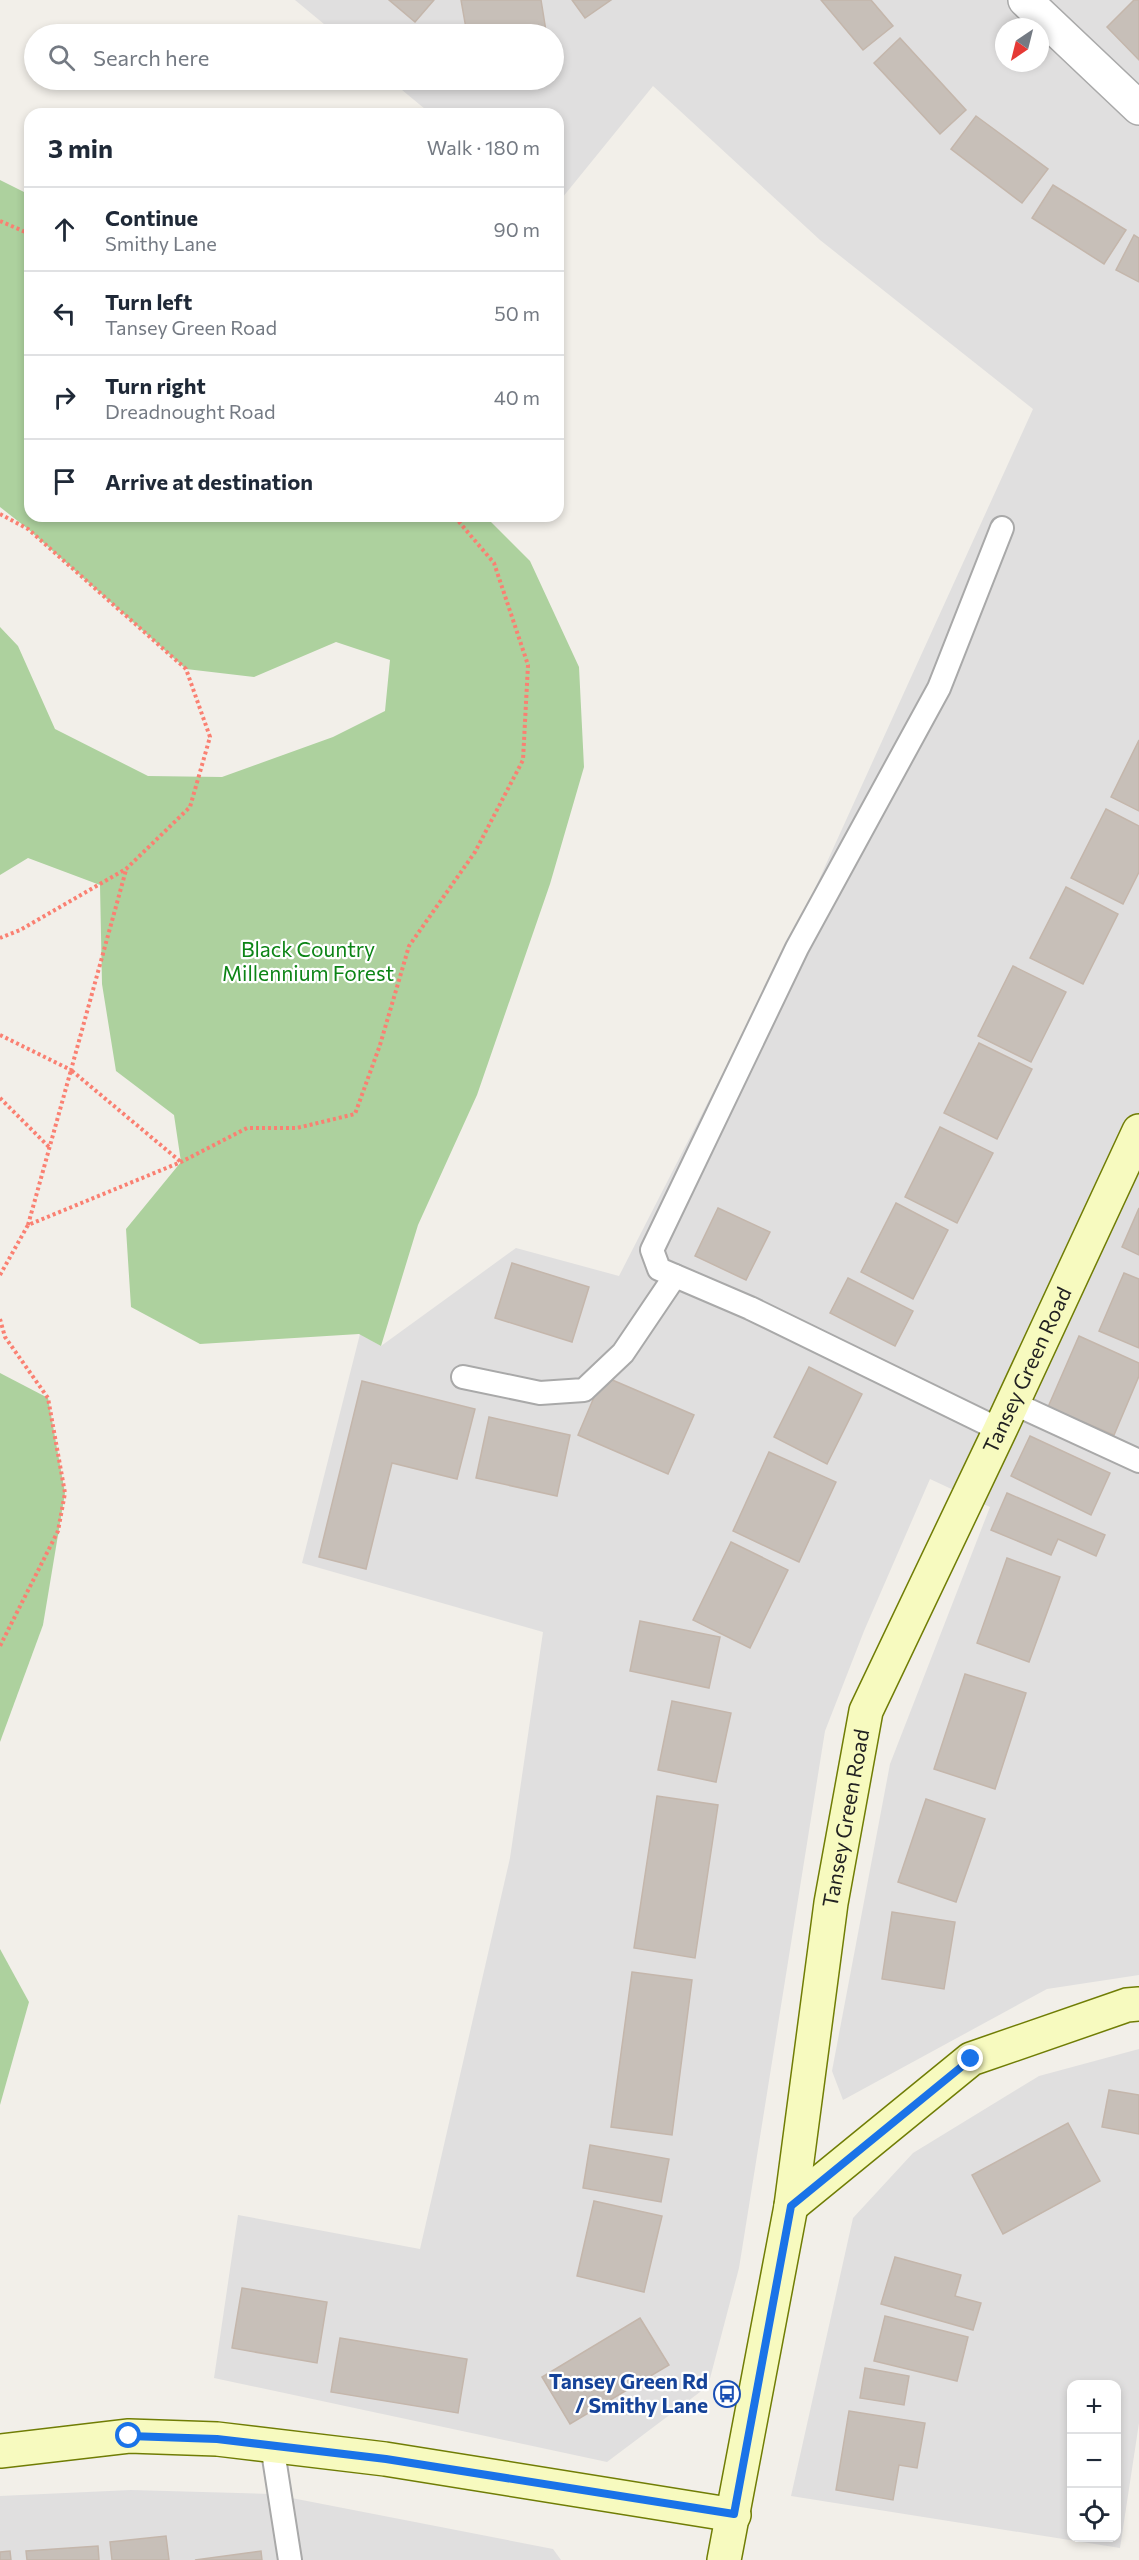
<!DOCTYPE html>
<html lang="en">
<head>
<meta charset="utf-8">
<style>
  :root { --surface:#fff; --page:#f6f6f7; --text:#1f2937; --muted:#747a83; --line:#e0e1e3 }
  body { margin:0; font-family:Commissioner,sans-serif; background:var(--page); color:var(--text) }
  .controls { position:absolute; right:18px; bottom:18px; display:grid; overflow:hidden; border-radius:12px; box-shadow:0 3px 9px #0003 }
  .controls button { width:54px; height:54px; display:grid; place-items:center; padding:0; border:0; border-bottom:2px solid var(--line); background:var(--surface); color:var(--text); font:30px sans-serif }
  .compass { position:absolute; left:995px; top:18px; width:54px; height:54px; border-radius:50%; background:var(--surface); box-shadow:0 3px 9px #0003; rotate:215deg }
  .stop { position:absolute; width:18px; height:18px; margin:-14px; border:4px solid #1a73e8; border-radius:50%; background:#fff }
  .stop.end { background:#1a73e8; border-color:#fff; box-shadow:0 2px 6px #0008 }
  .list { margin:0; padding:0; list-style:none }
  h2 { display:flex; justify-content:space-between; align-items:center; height:78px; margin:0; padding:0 24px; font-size:26px }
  h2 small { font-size:20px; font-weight:400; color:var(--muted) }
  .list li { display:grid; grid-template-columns:39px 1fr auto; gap:18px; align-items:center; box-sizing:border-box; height:84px; padding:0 24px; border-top:2px solid var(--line) }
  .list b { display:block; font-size:22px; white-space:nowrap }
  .list p { margin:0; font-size:20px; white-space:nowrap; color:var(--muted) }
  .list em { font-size:20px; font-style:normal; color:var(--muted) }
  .icon { flex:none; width:33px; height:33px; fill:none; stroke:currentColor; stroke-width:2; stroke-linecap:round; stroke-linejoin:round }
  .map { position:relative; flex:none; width:1139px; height:2560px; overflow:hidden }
  .search { position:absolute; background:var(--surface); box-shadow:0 3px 9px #0003; left:24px; top:24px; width:540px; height:66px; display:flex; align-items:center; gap:15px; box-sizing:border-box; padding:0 21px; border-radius:33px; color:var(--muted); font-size:22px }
  .panel { position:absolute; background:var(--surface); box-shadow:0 3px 9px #0003; left:24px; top:108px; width:540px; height:414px; border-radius:18px }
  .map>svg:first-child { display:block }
</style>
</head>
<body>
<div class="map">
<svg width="1139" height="2560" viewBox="0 0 1139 2560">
  <rect width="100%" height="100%" fill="#f2efe9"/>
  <g fill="#e0dfdf" fill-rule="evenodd">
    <path d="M295,0H1139V1975L1047,1989L843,2100L832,2071L890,1764L990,1507L930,1479L864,1631L825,1731L739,2268L708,2386L607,2462L214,2378L238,2215L420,2249L510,1858L543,1632L302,1563L360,1334L381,1346L516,1248L619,1276L797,928L1033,409L820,240L653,86L558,203V114H431L390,80H554V34H336ZM1004,27H1040V63H1004Z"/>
    <path d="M1139,2049V2423L1120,2548L791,2496L853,2218L913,2153L1039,2076ZM1072,2384H1116V2538H1072Z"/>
    <path d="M131,2490L271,2494L553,2549L561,2560H0V2496Z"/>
  </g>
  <g fill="#add19e">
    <path d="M0,180L30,195V516H485L530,561L579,667L584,767L550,884L477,1095L418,1225L381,1346L359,1334L200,1344L131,1307L126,1229L181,1162L174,1115L116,1071L102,984L100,885L28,858L0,875V627L18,646L55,729L148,776L222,777L333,737L385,711L390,660L336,642L254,677L186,669L28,529L0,507Z"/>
    <path d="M0,1373L48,1398L65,1493L43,1625L0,1742Z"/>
    <path d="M0,1949L29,2002L0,2105Z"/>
  </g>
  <g fill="#c7bfb8" stroke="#c4b6ab" stroke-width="1.5">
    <path d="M389,0H434L415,22Z"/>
    <path d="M461,0H541L546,31L526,34H467Z"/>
    <path d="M572,0H611L585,18Z"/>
    <path d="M821,0H871L893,26L863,50Z"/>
    <path d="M1134,0H1139V60L1107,27Z"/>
    <path d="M900,38L966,110L940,134L874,63Z"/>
    <path d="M976,116L1048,169L1022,203L951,149Z"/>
    <path d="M1053,185L1126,230L1104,264L1032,218Z"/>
    <path d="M1134,235L1139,238V282L1116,270Z"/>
    <path d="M1139,740V811L1111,797Z"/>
    <path d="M1106,809L1139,826V872L1123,904L1071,878Z"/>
    <path d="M1066,887L1118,914L1083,984L1030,958Z"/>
    <path d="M1013,966L1066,992L1031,1062L978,1036Z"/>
    <path d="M979,1043L1032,1069L997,1139L944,1113Z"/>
    <path d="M940,1127L993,1153L957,1223L905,1197Z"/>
    <path d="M896,1203L948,1230L913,1299L861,1272Z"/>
    <path d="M718,1208L770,1232L746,1280L695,1256Z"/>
    <path d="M1139,1208V1255L1122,1247Z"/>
    <path d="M512,1263L589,1287L572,1342L495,1318Z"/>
    <path d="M1124,1273L1139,1279V1348L1099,1331Z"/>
    <path d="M848,1278L913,1311L895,1346L830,1313Z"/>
    <path d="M1079,1336L1139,1363V1376L1114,1435L1048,1407Z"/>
    <path d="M809,1367L862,1394L827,1464L774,1437Z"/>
    <path d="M603,1376L694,1415L668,1474L578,1435Z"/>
    <path d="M362,1381L475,1409L457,1479L392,1463L366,1569L319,1557Z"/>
    <path d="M489,1417L570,1435L557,1496L476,1478Z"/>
    <path d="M1030,1436L1110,1473L1091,1515L1011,1476Z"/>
    <path d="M769,1452L836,1482L799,1562L733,1531Z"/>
    <path d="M1007,1493L1105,1535L1096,1556L1058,1539L1051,1555L991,1530Z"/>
    <path d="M731,1542L788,1570L750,1648L693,1620Z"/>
    <path d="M1007,1558L1060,1577L1029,1662L977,1643Z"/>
    <path d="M640,1621L720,1637L709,1688L630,1671Z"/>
    <path d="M965,1674L1026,1693L995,1789L934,1769Z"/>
    <path d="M672,1701L731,1713L716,1782L658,1770Z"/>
    <path d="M657,1796L718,1805L695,1958L634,1948Z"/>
    <path d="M926,1799L985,1819L956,1902L898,1882Z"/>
    <path d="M892,1912L955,1922L944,1989L882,1979Z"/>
    <path d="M632,1972L692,1980L672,2135L611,2127Z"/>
    <path d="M1109,2090L1139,2095V2134L1102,2127Z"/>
    <path d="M1068,2123L1100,2181L1003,2234L972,2175Z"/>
    <path d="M590,2145L669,2159L661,2202L583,2188Z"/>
    <path d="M594,2201L662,2216L644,2292L577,2276Z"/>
    <path d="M895,2257L961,2275L955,2296L981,2303L973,2330L881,2304Z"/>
    <path d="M242,2288L327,2302L317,2363L232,2348Z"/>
    <path d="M885,2316L968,2337L957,2381L874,2361Z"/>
    <path d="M640,2318L669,2365L570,2424L542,2377Z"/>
    <path d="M340,2338L467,2359L458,2413L331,2392Z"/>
    <path d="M865,2368L909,2376L904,2405L860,2398Z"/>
    <path d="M849,2411L925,2423L917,2468L899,2465L893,2500L836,2490Z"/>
    <path d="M166,2536L169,2560H112L110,2542Z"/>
    <path d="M98,2546L99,2560H27L26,2551Z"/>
    <path d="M10,2551L11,2560H0V2552Z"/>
    <path d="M261,2551L262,2560H195Z"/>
  </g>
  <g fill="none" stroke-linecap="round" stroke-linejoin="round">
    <defs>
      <g id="lane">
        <path d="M463,1377L540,1393L584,1390L623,1353L675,1276"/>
        <path d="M1013,1403L1139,1461"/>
        <path d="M1000,1430L750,1308L659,1269L652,1250L797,948L939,688L1002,528"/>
        <path d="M272,2445L290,2560"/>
      </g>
      <path id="street" d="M1025,0L1139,108"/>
      <g id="secondary">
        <path d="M791,2206L971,2059L1127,2005L1139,2004"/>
        <path d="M0,2451L129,2436L217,2439L385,2459L734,2515"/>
        <path id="s1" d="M724,2560L791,2206L831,1903L866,1711L1000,1430L1139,1131"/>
      </g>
    </defs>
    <use href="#lane" stroke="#a9a9a9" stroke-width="26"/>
    <use href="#street" stroke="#a9a9a9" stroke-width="36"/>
    <use href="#secondary" stroke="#707d05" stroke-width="36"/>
    <g stroke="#fa8072" stroke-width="4" stroke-dasharray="3 3" stroke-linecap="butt">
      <path d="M0,221L30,234"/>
      <path d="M0,514L28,529L186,669L210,737L190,807L126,869L20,930L0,938"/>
      <path d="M0,1035L71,1070L126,870"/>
      <path d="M0,1098L49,1147"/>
      <path d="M28,1225L71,1070L181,1162"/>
      <path d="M0,1275L28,1225L181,1162L247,1128H297L355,1114L380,1045L409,946L475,852L523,760L528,665L494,563L454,516"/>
      <path d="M0,1319L5,1337L48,1398L65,1493L58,1531L0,1646"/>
    </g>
    <use href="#lane" stroke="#fff" stroke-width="22"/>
    <use href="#street" stroke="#fff" stroke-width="33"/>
    <use href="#secondary" stroke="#f7fabf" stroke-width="33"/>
  </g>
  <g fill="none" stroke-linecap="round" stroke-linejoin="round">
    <path stroke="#1a73e8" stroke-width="8" d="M129,2436L217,2439L386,2459L734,2514L791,2206L971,2059"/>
  </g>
  <defs>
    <symbol id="bus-ring" viewBox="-11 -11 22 22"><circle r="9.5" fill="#fff" stroke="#1a4fb4" stroke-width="1.5"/><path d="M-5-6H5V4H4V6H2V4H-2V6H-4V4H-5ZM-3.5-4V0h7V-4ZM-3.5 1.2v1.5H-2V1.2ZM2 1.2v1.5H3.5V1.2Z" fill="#1a4fb4"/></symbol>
  </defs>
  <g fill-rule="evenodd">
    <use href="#bus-ring" x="712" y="2379" width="30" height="30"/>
  </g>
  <g text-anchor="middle" stroke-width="4.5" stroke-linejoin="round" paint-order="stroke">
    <g font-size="21" fill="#0c8416" stroke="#fff">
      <text x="308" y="957">Black Country<tspan x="308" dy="24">Millennium Forest</tspan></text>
    </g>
    <g font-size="21" fill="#222" stroke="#fff">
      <text dy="7" stroke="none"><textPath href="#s1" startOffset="1238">Tansey Green Road</textPath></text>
      <text dy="7" stroke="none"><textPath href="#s1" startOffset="752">Tansey Green Road</textPath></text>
    </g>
    <g font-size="21" font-weight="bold" fill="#164399" stroke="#fff" text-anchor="end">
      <text x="708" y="2389">Tansey Green Rd<tspan x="708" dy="24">/ Smithy Lane</tspan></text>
    </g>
  </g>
</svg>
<div class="controls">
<button>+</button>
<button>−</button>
<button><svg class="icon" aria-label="locate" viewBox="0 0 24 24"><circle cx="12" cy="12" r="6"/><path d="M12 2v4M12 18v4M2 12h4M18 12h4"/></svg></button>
</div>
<svg class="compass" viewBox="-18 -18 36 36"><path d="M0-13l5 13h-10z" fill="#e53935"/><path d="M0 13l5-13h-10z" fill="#747a83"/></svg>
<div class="stop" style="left:129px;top:2436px"></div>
<div class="stop end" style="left:971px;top:2059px"></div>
<div class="search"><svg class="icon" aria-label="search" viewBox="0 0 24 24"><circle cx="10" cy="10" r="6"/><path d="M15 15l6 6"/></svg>Search here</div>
<section class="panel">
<h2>3 min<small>Walk · 180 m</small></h2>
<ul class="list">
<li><svg class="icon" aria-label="ahead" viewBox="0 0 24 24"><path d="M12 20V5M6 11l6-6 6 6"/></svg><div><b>Continue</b><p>Smithy Lane</p></div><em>90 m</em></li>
<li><svg class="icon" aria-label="left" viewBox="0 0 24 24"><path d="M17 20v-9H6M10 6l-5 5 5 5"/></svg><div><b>Turn left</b><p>Tansey Green Road</p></div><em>50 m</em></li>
<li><svg class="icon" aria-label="right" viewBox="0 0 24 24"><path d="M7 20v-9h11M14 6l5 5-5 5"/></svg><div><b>Turn right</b><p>Dreadnought Road</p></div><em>40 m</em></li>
<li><svg class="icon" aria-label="arrive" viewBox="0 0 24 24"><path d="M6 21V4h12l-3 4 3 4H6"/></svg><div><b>Arrive at destination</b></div></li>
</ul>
</section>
</div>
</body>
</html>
